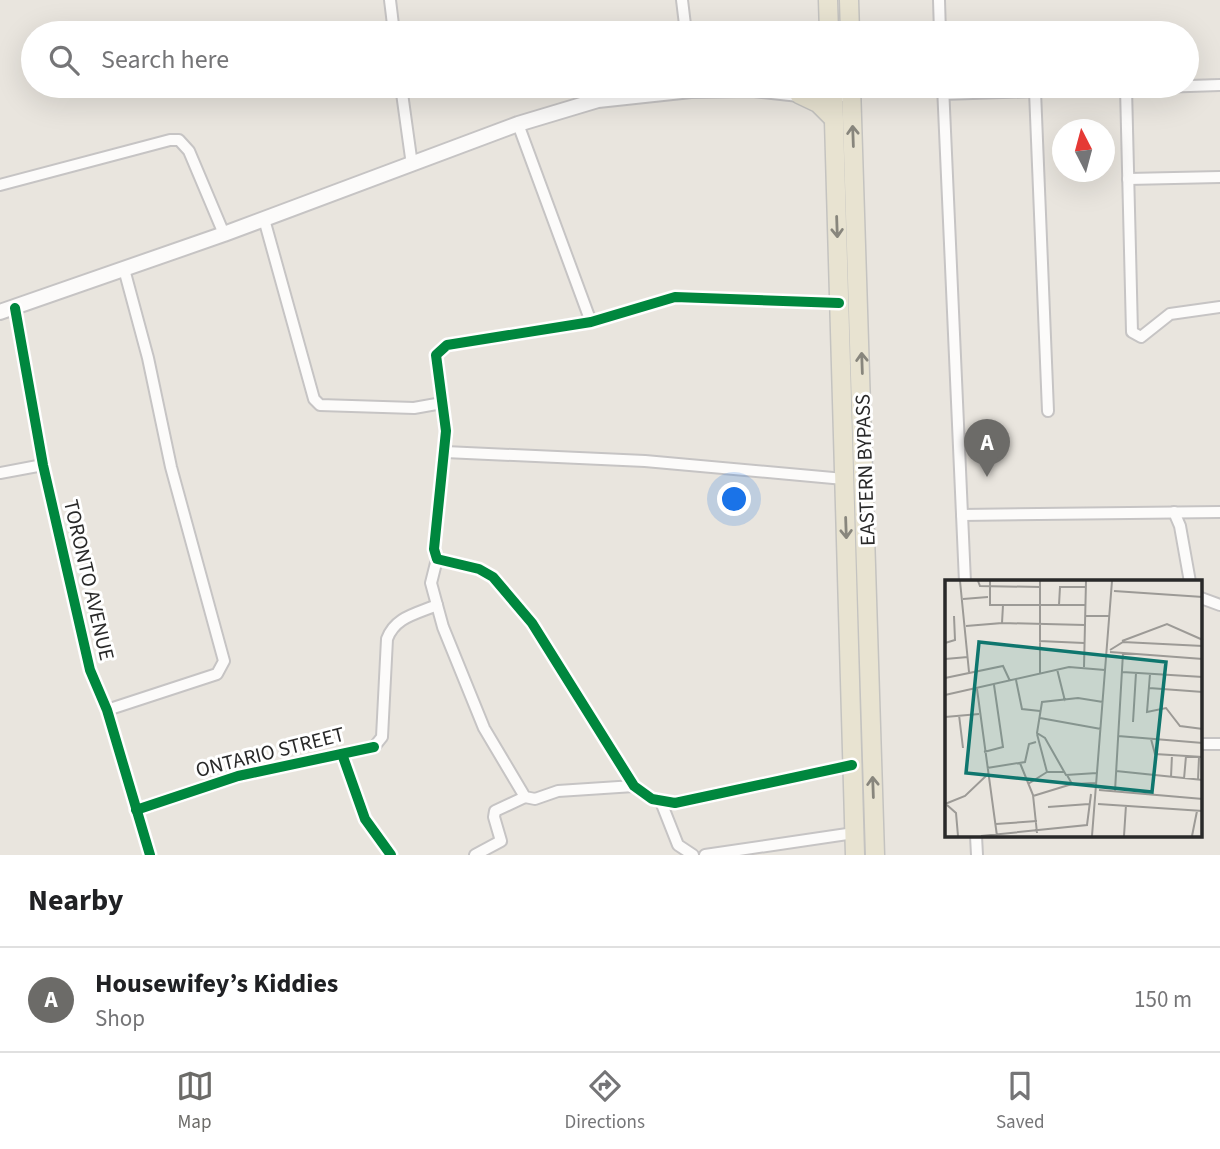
<!DOCTYPE html>
<html lang="en">
<head>
<meta charset="utf-8">
<style>
  :root { --surface:#fff; --page:#f6f6f6; --text:#202124; --muted:#757577; --line:#e0e0e0; --accent:#6c6b68 }
  body { margin:0; font-family:"Source Sans 3",sans-serif; background:var(--page); color:var(--text) }
  .compass { position:absolute; left:1052px; top:119px; width:63px; height:63px; border-radius:50%; background:var(--surface); box-shadow:0 7px 28px #0002; rotate:354deg }
  .you { position:absolute; left:735px; top:500px; width:24px; height:24px; margin:-18px; border:5px solid #fff; border-radius:50%; background:#1a73e8; box-shadow:0 0 0 10px #1a73e833 }
  .badge { display:grid; place-items:center; width:46px; height:46px; border-radius:50%; background:var(--accent); color:#fff; font-size:23px; font-weight:700 }
  .pin { position:absolute; translate:-50% -58px; filter:drop-shadow(0 2px 4px #0008) }
  .pin::after { content:''; position:absolute; top:37px; width:24px; height:21px; background:inherit; clip-path:polygon(0 0,100% 0,50% 100%) }
  .list { margin:0; padding:0; list-style:none }
  h2 { display:flex; justify-content:space-between; align-items:center; height:91px; margin:0; padding:0 28px; font-size:30px }
  h2 small { font-size:23px; font-weight:400; color:var(--muted) }
  .list li { display:grid; grid-template-columns:46px 1fr auto; gap:21px; align-items:center; box-sizing:border-box; height:105px; padding:0 28px; border-top:2px solid var(--line) }
  .list b { display:block; font-size:26px; white-space:nowrap }
  .list p { margin:0; font-size:23px; white-space:nowrap; color:var(--muted) }
  .list em { font-size:23px; font-style:normal; color:var(--muted) }
  .icon { flex:none; width:38px; height:38px; fill:none; stroke:currentColor; stroke-width:2; stroke-linecap:round; stroke-linejoin:round }
  .map { position:relative; flex:none; width:1220px; height:855px; overflow:hidden }
  .search { position:absolute; background:var(--surface); box-shadow:0 7px 28px #0002; left:21px; right:21px; top:21px; height:77px; display:flex; align-items:center; gap:18px; box-sizing:border-box; padding:0 24px; border-radius:38px; color:var(--muted); font-size:26px }
  .sheet { height:196px; background:var(--surface) }
  nav { display:flex; justify-content:space-around; align-items:center; box-sizing:border-box; height:98px; border-top:2px solid var(--line); background:var(--surface); font-size:19px; color:var(--muted) }
  nav a { display:grid; justify-items:center; gap:4px }
  nav .on { color:var(--accent) }
  .map>svg:first-child { display:block }
</style>
</head>
<body>
<div class="map">
<svg width="1220" height="855" viewBox="0 0 1220 855">
  <rect width="100%" height="100%" fill="#e9e5de"/>
  <g fill="none" stroke-linecap="round" stroke-linejoin="round">
    <defs>
      <g id="minor">
        <path d="M390,0L394,33"/>
        <path d="M682,0L686,33"/>
        <path d="M939,0L940,33"/>
        <path d="M401,86L412,165"/>
        <path d="M943,86L965,582"/>
        <path d="M1126,88L1132,332L1141,337L1170,314L1220,307"/>
        <path d="M1035,91L1048,411"/>
        <path d="M943,94L1220,85"/>
        <path d="M518,124L591,322"/>
        <path d="M1128,179L1220,177"/>
        <path d="M0,185L170,140H179L189,151L224,234"/>
        <path d="M264,219L314,399L320,405L414,408L442,403"/>
        <path d="M839,303L675,297L591,322L447,345L436,355L446,431L434,549L437,559L479,569L493,577L532,623L634,786L652,799L675,803L852,765"/>
        <path d="M15,308L43,465L90,670L107,710L150,855"/>
        <path d="M445,452L645,461L844,479"/>
        <path d="M0,473L43,465"/>
        <path d="M1174,512L1180,526L1190,582"/>
        <path d="M962,515L1220,512"/>
        <path d="M437,559L431,583L443,627L484,728L525,797L535,799L558,791L634,786"/>
        <path d="M1201,598L1220,605"/>
        <path d="M107,710L217,674L224,661L171,467L148,358L124,269"/>
        <path d="M1201,744H1220"/>
        <path d="M342,754L365,819L391,855"/>
        <path d="M661,802L678,845L693,855"/>
        <path d="M136,810L238,776L374,747L382,737L387,639C395,617 416,614 437,605"/>
        <path d="M976,836L977,855"/>
        <path d="M475,855L501,841L494,817L495,811L525,797"/>
        <path d="M705,855L854,833"/>
      </g>
      <path id="tertiary" d="M0,312L224,234L518,124L598,100L691,90L752,89L799,94H843"/>
      <g id="primary">
        <path d="M828,0L829,33"/>
        <path d="M849,0L850,33"/>
        <path d="M833,86L855,855"/>
        <path d="M851,86L875,855"/>
        <path d="M799,94L818,103L834,119"/>
      </g>
    </defs>
    <use href="#minor" stroke="#c6c4c4" stroke-width="14"/>
    <use href="#tertiary" stroke="#c6c4c4" stroke-width="18"/>
    <use href="#primary" stroke="#c4c3c0" stroke-width="21"/>
    <use href="#minor" stroke="#fcfbfa" stroke-width="10"/>
    <use href="#tertiary" stroke="#fcfbfa" stroke-width="14"/>
    <use href="#primary" stroke="#e8e3d1" stroke-width="18"/>
    <defs>
      <g id="cycleway">
        <path d="M839,303L675,297L591,322L447,345L436,355L446,431L434,549L437,559L479,569L493,577L532,623L634,786L652,799L675,803L852,765"/>
        <path d="M15,308L43,465L90,670L107,710L150,855"/>
        <path d="M342,754L365,819L391,855"/>
        <path d="M136,810L238,776L374,747"/>
      </g>
    </defs>
    <use href="#cycleway" stroke="#fff" stroke-width="15"/>
    <use href="#cycleway" stroke="#00873e" stroke-width="10"/>
  </g>
  <defs><path id="oneway-shaft" d="M-6 0H5M1.5-3L5.5 0L1.5 3" fill="none" stroke-width="1.6" stroke-linecap="round" stroke-linejoin="round" transform="scale(1.75)"/></defs>
  <g stroke="#88867d">
    <use href="#oneway-shaft" transform="translate(853 136) rotate(-92)"/>
    <use href="#oneway-shaft" transform="translate(837 227) rotate(88)"/>
    <use href="#oneway-shaft" transform="translate(862 363) rotate(-92)"/>
    <use href="#oneway-shaft" transform="translate(846 528) rotate(88)"/>
    <use href="#oneway-shaft" transform="translate(873 787) rotate(-92)"/>
  </g>
  <g text-anchor="middle" stroke-width="6" stroke-linejoin="round" paint-order="stroke">
    <g font-size="21" fill="#292929" stroke="#fff">
      <text transform="translate(865 470) rotate(-92)" y="7">EASTERN BYPASS</text>
      <text transform="translate(89 580) rotate(77)" y="7">TORONTO AVENUE</text>
      <text transform="translate(270 752) rotate(-14)" y="7">ONTARIO STREET</text>
    </g>
  </g>
  <g transform="translate(945 580)">
    <rect width="257" height="257" fill="#e9e5de"/>
    <path fill="none" stroke="#9c9a96" stroke-width="2" d="M15,1L24,92M33,1L35,6L95,7M45,1V25H140M169,11L258,17M18,19L43,17M114,25L115,7H141M140,36H164M57,43L140,45M21,46L57,43L58,25M94,61L139,63M177,61L222,44L258,60M0,63L10,60L9,36M165,70L178,62L258,66M165,72L258,79M0,79L23,77M139,87L141,1M112,89L120,121M177,92L258,97M95,94V1M205,94L202,132L221,128L235,146L258,149M0,98L58,86L65,101M71,100L77,129L95,131M204,108L258,112M32,109L52,256M0,115L124,87L160,90M14,135L18,168M0,137L34,134M95,138L156,149M188,142L191,93M92,154L102,192H119M173,156L258,163M206,159L210,174L258,177M39,172L58,167L49,105M75,183L88,215L92,253M42,188L80,182L84,164L91,162M171,191L258,200M152,193L121,195L100,158L92,153L97,122L133,118L158,122M122,195L127,204L152,203M226,197L227,175M239,199L241,176M253,200L254,177M83,204L102,192M154,210L258,219M170,211L178,73M88,216L127,204M0,224L20,216L43,194M153,224L258,231M2,225L11,233L13,256M103,227L144,224M51,244L92,241M36,256L142,245L146,214M147,256L167,1M179,256L181,225M247,256L252,231"/>
    <path fill="#0f766e" fill-opacity="0.15" stroke="#0f766e" stroke-width="3.5" d="M34,62L221,82L207,212L21,193Z"/>
    <rect width="257" height="257" fill="none" stroke="#292929" stroke-width="3.5"/>
  </g>
</svg>
<svg class="compass" viewBox="-18 -18 36 36"><path d="M0-13l5 13h-10z" fill="#e53935"/><path d="M0 13l5-13h-10z" fill="#757577"/></svg>
<div class="you"></div>
<div class="pin badge" style="left:987px;top:477px">A</div>
<div class="search"><svg class="icon" aria-label="search" viewBox="0 0 24 24"><circle cx="10" cy="10" r="6"/><path d="M15 15l6 6"/></svg>Search here</div>
</div>
<section class="sheet">
<h2>Nearby<small></small></h2>
<ul class="list">
<li><span class="badge">A</span><div><b>Housewifey’s Kiddies</b><p>Shop</p></div><em>150 m</em></li>
</ul>
</section>
<nav>
<a class="on"><svg class="icon" aria-label="map" viewBox="0 0 24 24"><path d="M3 6l6-2 6 2 6-2v14l-6 2-6-2-6 2zM9 4v14M15 6v14"/></svg>Map</a>
<a><svg class="icon" aria-label="directions" viewBox="0 0 24 24"><path d="M12 3l9 9-9 9-9-9zM9 14v-3h6M13 9l2 2-2 2"/></svg>Directions</a>
<a><svg class="icon" aria-label="saved" viewBox="0 0 24 24"><path d="M7 4h10v16l-5-4-5 4z"/></svg>Saved</a>
</nav>
</body>
</html>
